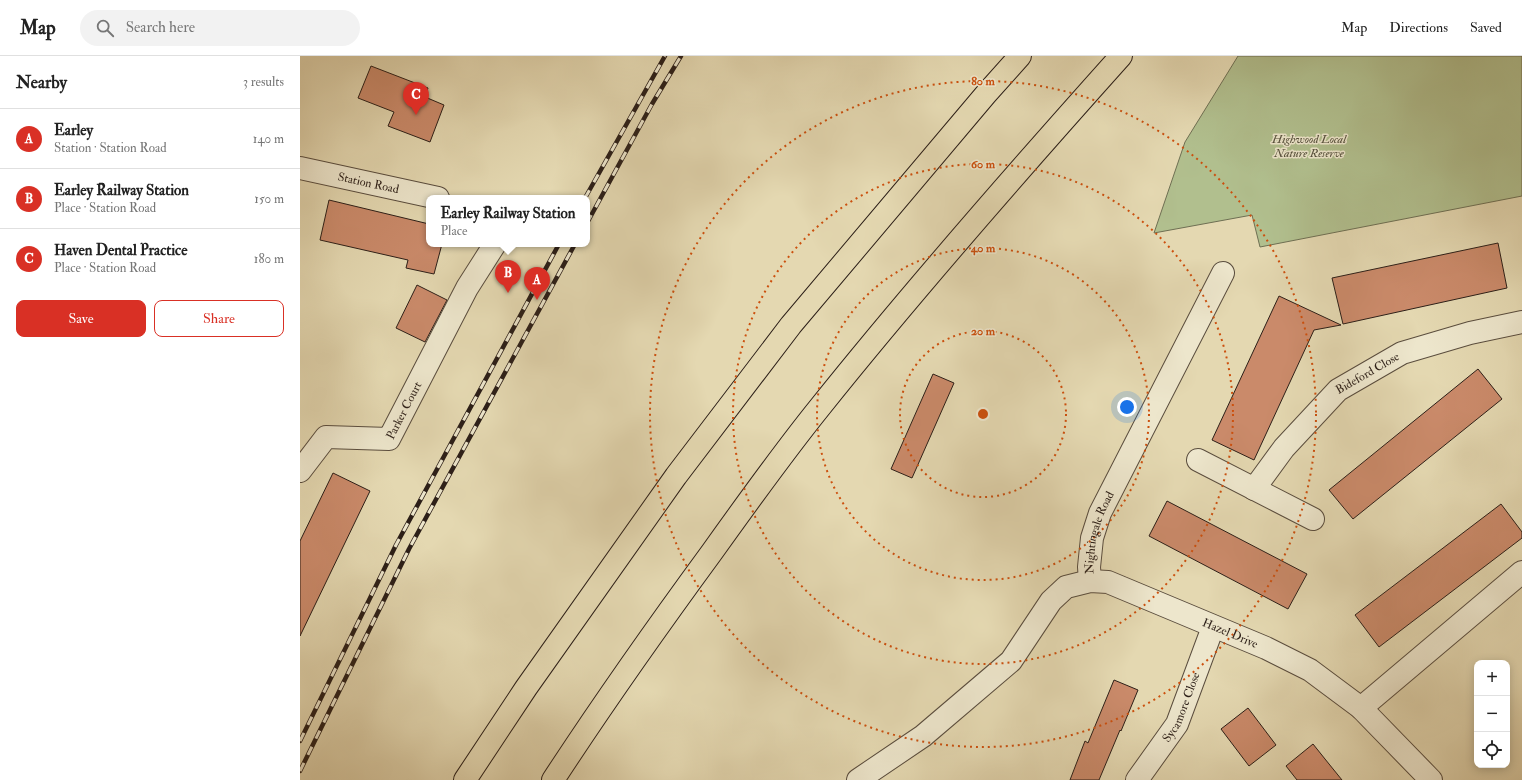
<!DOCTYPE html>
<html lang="en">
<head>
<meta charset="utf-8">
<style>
  :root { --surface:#fff; --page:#f2f2f2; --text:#222; --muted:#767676; --line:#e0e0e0; --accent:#d93025 }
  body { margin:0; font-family:"IM FELL Double Pica",serif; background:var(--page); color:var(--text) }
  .controls { position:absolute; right:12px; bottom:12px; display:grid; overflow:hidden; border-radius:8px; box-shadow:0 2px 10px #0003 }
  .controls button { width:36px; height:36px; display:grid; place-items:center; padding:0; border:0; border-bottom:1px solid var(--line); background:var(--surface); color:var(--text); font:20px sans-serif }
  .you { position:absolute; left:827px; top:351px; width:14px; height:14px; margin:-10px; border:3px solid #fff; border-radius:50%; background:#1a73e8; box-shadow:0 0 0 6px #1a73e833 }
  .badge { display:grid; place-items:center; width:26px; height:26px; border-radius:50%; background:var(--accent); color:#fff; font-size:13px; font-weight:700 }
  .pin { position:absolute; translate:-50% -33px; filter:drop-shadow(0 1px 2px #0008) }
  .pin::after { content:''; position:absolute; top:21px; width:14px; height:12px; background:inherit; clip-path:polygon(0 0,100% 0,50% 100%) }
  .popup { position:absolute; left:126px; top:139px; width:164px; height:52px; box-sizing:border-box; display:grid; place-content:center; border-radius:8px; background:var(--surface); filter:drop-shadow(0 1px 3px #0005); font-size:13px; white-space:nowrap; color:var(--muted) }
  .popup b { font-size:15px; color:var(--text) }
  .popup::after { content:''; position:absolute; left:50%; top:100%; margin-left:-8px; border:8px solid transparent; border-top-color:var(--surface) }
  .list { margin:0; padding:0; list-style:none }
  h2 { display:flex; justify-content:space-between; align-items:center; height:52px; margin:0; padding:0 16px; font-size:17px }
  h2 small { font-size:13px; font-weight:400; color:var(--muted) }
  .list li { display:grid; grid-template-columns:26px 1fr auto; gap:12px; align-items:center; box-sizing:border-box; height:60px; padding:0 16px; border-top:1px solid var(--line) }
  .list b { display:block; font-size:15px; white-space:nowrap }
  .list p { margin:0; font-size:13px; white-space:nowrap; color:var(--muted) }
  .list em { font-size:13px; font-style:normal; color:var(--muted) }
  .actions { display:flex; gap:8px; padding:12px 16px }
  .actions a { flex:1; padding:9px 0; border:1px solid var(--accent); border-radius:8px; text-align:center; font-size:14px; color:var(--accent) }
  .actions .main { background:var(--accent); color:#fff }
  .icon { flex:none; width:22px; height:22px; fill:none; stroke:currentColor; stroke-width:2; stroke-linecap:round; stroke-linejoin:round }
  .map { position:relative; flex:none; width:1222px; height:724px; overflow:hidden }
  header { display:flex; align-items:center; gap:24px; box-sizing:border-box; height:56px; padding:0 20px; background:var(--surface); border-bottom:1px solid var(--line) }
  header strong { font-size:19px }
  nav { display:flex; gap:22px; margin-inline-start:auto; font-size:14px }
  .search { width:280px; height:36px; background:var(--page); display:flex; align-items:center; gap:10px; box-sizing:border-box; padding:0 14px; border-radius:22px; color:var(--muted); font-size:15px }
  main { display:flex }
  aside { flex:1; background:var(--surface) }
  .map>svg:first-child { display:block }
</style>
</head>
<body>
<header>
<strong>Map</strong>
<div class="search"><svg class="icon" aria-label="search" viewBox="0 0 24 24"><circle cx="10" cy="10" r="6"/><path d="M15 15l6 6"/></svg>Search here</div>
<nav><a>Map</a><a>Directions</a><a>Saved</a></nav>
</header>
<main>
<aside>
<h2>Nearby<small>3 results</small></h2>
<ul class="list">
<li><span class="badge">A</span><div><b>Earley</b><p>Station · Station Road</p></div><em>140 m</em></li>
<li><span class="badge">B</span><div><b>Earley Railway Station</b><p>Place · Station Road</p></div><em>150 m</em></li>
<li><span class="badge">C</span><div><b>Haven Dental Practice</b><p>Place · Station Road</p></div><em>180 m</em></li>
</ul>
<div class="actions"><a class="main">Save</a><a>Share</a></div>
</aside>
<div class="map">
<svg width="1222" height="724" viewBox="0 0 1222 724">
  <rect width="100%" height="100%" fill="#e4d8b1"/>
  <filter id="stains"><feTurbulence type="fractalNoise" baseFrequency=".005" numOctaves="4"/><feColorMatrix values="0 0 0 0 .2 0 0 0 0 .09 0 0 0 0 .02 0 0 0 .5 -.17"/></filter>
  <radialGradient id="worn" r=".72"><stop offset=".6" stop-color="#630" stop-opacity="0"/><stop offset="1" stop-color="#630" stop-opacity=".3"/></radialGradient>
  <path fill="#b1bf8e" stroke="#6e6f53" d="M938,0H1222V140L960,191L952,159L854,177L885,86Z"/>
  <g fill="#ca8a6a" stroke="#2c1f18">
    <path d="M71,10L128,32L125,41L144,49L130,86L88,70L94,56L58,42Z"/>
    <path d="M29,144L129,168V188H142L134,218L106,212L108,204L20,184Z"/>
    <path d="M1198,187L1207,232L1043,268L1032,222Z"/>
    <path d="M117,229L147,244L125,286L96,272Z"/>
    <path d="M979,240L1041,269L1014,274L954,404L912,384Z"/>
    <path d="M1178,313L1202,343L1053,463L1029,434Z"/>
    <path d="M633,318L654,327L612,422L591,413Z"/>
    <path d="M33,417L70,435L0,580V485Z"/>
    <path d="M867,445L1007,518L988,553L849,480Z"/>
    <path d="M1201,448L1222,476V482L1079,591L1055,559Z"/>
    <path d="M814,624L838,634L821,675L820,674L799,724H770L785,685L788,687Z"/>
    <path d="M948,652L976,689L949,710L921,673Z"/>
    <path d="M1013,688L1025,703L1042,724H997L986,710Z"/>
  </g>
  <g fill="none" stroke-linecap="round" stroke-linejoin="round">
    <defs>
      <g id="street">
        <path id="s1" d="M0,112L138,142"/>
        <path d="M898,404L1013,463"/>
        <path id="s2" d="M0,415L26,381L89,383L167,232L195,188"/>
        <path id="s3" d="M954,433L984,392L1038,334L1102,297L1170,277L1222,266"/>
        <path id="s4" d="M790,525L789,511L792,482L800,457L923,217"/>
        <path d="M1061,652L1222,516"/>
        <path id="s5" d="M558,724L623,680L711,605L751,545L766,531L790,525L808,526L966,592L1010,614L1061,652L1131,724"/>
        <path id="s6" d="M837,724L877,668L913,571"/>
      </g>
      <g id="primary">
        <path d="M165,724L226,632L376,420L491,269L686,38L720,0"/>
        <path d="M253,724C304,646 357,571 412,496C447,447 482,398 520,351C616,231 718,115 821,0"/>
      </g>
    </defs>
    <use href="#street" stroke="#5a4d3e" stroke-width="24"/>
    <use href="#primary" stroke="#2c1f18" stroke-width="24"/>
    <use href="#street" stroke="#ede6cc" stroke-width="22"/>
    <use href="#primary" stroke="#e4d8b1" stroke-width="22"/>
    <defs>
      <g id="rail">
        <path d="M285,142L365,0"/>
        <path d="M287,167L352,48L381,0"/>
        <path d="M0,685L96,489L259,188"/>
        <path d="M0,715L109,493L275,188"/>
      </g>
    </defs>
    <use href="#rail" stroke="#2c1f18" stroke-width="4.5"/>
    <use href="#rail" stroke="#ede6cc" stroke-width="3" stroke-dasharray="9" stroke-linecap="butt"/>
  </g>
  <g fill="none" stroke="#cc500e" stroke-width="2" stroke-dasharray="2 4">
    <circle cx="683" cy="358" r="83"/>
    <circle cx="683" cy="358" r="166"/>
    <circle cx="683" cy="358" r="250"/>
    <circle cx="683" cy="358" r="333"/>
  </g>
  <g text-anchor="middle" stroke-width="3" stroke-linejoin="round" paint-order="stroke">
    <g font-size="12" font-style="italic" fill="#544f3b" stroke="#ede6cc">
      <text x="1009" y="87">Highwood Local<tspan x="1009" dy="14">Nature Reserve</tspan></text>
    </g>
    <g font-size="12" fill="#2c1f18" stroke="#ede6cc">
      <text dy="4" stroke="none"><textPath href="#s1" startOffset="70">Station Road</textPath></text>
      <text dy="4" stroke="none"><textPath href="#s3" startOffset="164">Bideford Close</textPath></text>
      <text dy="4" stroke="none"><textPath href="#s2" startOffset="138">Parker Court</textPath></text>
      <text dy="4" stroke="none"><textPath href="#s4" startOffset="50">Nightingale Road</textPath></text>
      <text dy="4" stroke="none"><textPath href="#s5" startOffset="462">Hazel Drive</textPath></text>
      <text dy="4" stroke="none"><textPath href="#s6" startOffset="86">Sycamore Close</textPath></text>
    </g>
  </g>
  <circle cx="683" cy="358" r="6" fill="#cc500e" stroke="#ede6cc" stroke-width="2"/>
  <g font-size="12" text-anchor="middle" font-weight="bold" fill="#cc500e" stroke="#ede6cc" stroke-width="3" stroke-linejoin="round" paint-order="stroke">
    <text x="683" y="29">80 m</text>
    <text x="683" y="112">60 m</text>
    <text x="683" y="196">40 m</text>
    <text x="683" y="279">20 m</text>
  </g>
  <rect width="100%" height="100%" filter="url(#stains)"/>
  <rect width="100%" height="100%" fill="url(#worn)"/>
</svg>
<div class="controls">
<button>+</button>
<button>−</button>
<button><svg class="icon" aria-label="locate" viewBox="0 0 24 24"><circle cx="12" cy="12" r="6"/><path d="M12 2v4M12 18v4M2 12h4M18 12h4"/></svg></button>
</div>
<div class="you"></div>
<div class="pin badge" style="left:237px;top:244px">A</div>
<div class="pin badge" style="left:208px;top:237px">B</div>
<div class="popup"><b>Earley Railway Station</b>Place</div>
<div class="pin badge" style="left:116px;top:59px">C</div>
</div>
</main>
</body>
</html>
